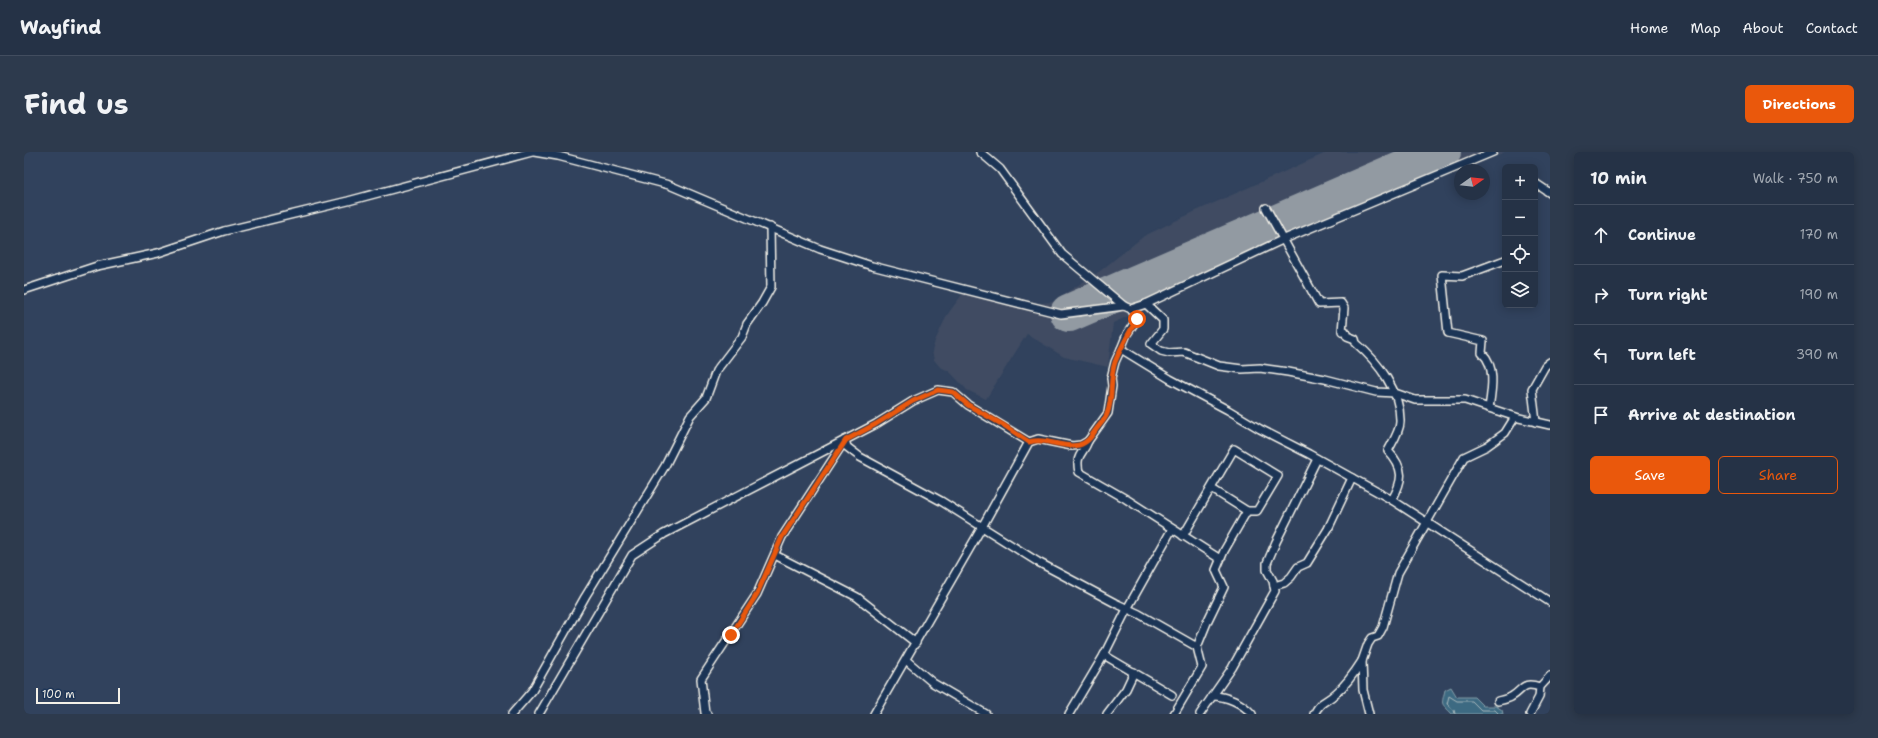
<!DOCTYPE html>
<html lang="en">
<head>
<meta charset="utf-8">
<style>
  :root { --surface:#253246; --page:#2d3a4d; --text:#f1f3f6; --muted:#a3aab3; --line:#424d5f; --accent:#ea580c }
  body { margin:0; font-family:"Shantell Sans",sans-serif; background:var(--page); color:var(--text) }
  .controls { position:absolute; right:12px; top:12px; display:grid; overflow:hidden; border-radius:6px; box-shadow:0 2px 10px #0003 }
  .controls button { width:36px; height:36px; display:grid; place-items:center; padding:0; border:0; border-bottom:1px solid var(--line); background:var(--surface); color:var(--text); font:20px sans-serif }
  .compass { position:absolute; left:1430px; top:12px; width:36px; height:36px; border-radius:50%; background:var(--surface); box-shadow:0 2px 10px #0003; rotate:75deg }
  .scale { position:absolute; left:12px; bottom:10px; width:84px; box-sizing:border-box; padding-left:4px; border:2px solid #f4f1e8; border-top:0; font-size:11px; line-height:14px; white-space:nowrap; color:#f4f1e8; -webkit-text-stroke:3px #1d3557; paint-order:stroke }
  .stop { position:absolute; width:12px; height:12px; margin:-9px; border:3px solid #ea580c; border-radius:50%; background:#fff }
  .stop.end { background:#ea580c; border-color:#fff; box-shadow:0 1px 4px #0008 }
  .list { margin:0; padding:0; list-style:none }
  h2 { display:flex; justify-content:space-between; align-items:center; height:52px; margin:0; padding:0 16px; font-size:17px }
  h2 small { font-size:13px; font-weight:400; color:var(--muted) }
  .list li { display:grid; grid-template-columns:26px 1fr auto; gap:12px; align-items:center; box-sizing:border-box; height:60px; padding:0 16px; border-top:1px solid var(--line) }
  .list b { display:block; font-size:15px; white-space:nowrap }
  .list em { font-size:13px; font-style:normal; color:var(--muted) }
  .actions { display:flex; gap:8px; padding:12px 16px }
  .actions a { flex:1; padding:9px 0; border:1px solid var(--accent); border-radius:6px; text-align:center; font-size:14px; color:var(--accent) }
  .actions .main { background:var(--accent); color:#fff }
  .icon { flex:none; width:22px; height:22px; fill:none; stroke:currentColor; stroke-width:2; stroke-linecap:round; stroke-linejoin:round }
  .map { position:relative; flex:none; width:1526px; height:562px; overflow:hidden; border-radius:6px }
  header { display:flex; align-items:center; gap:24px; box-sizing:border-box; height:56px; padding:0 20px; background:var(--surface); border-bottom:1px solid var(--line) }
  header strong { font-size:19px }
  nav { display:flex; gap:22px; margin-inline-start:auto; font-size:14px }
  .intro { display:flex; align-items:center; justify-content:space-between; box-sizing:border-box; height:96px; padding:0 24px }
  h1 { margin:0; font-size:28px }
  .button { padding:10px 18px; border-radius:6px; background:var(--accent); color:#fff; font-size:14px; font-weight:700 }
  main { display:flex; gap:24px; padding:0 24px }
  aside { flex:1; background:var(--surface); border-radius:6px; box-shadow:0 2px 10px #0003 }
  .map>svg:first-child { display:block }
</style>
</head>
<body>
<header>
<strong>Wayfind</strong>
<nav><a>Home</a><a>Map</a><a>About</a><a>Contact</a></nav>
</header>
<div class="intro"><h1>Find us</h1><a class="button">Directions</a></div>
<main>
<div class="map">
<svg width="1526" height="562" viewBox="0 0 1526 562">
  <rect width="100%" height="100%" fill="#31425d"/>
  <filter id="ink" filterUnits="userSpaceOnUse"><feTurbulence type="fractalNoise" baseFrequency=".025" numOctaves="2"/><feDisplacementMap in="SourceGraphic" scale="8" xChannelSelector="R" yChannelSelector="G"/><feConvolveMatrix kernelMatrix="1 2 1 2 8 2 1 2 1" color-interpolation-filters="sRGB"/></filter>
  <g filter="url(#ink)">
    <path fill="#3f4b62" d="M1304,0H1481L1347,55L1089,171L1084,215L1040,205L1003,182L962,247L943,238L925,219L916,215L910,208L908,199L911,189L923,163L945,133L1014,151L1028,150L1076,119L1120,84L1172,59Z"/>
    <path fill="#3e6a82" stroke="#87a0ab" d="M1427,535L1433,545H1450L1459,554H1472L1478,558L1479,562H1428C1417,550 1417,555 1421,538Z"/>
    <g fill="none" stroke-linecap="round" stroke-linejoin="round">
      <path stroke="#abbbbf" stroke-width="1" d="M1431,562L1430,558L1423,552L1425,544L1433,549H1448L1457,558H1471L1475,562"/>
      <path stroke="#929aa2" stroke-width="38" d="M1045,161L1418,0"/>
      <defs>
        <g id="minor">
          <path d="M510,0L534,4L645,33L796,97L848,114L1037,162L1100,154L1107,157L1113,167L1103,182L1097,197L1146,227L1204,258L1236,277L1285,302L1368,348L1526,450"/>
          <path d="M956,0L976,17L1038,102L1100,154"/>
          <path d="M1511,31L1526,41"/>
          <path d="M1242,56L1295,152L1317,151L1320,156L1318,179H1321L1323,184L1331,187L1332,191C1354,210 1377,239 1376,270C1376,279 1368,291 1364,299C1381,317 1379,328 1368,348"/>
          <path d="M0,138L73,114L134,101L200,79L324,49L508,0"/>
          <path d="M1122,152L1139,168V177L1127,192L1137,199L1145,201L1160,200L1195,214L1218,217L1236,216L1264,220L1301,227L1352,240L1371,241L1391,248H1441L1495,266L1526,273"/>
          <path d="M1107,157L1122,152L1258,88L1469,0"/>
          <path d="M1465,256C1468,237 1472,214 1458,201L1459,189L1424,181L1418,123L1438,124L1481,108"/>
          <path d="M1512,270L1508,237L1521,214L1526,210"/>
          <path d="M821,288L823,295L836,305L917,349L1014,410L1091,451L1115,462L1173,495"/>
          <path d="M1064,289C1059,303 1051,302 1055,320L1102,347L1196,407"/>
          <path d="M1159,384L1210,297L1254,324L1233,359H1223L1188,337"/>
          <path d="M751,403L833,445L892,491"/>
          <path d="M1250,434L1260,431L1267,425L1274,415L1283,411L1304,377L1328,326"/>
          <path d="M1080,503L1148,543"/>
          <path d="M882,508L909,531L962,562"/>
          <path d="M1188,544C1203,544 1218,551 1228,562"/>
          <path d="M1474,549C1478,548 1483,547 1487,545C1500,538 1497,529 1516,535"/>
          <path d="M488,562L508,539L561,445L641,314L666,264L682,246L692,219L718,185L723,172L738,151L747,135L746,75"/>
          <path d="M515,562L608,403L640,382L852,272L889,249L914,238L929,240L944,253L1005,290"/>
          <path d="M683,562L681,561L677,527L733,442L758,385L820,290"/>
          <path d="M850,562L958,375L1005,290L1014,287L1048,294L1057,293L1064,289L1084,261L1088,234L1087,226L1091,210L1097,197"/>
          <path d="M1045,562L1080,503L1103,457L1148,377"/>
          <path d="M1083,562L1102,537L1110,520"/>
          <path d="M1150,562L1178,515L1173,495L1184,468L1200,435L1192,418L1200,399L1223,359"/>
          <path d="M1176,562L1208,516L1251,439L1249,429L1243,418V411L1252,390L1293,307"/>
          <path d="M1290,562C1298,547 1302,551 1312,541C1323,532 1331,520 1338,509"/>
          <path d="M1345,562L1339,538L1338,509L1344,492L1348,486L1354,484L1359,475L1374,421L1440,305L1463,294L1481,281L1491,265"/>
          <path d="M1506,562L1515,545L1516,535L1526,524"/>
        </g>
      </defs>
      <use href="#minor" stroke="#f4f1e8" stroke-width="10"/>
      <use href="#minor" stroke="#1d3557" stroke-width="7"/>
    </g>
  </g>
  <g fill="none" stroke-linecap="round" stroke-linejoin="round" filter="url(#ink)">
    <path stroke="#ea580c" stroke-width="5" d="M707,483L733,442L758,385L822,288L852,272L889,249L914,238L929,240L944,253L981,274L1005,290C1023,285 1037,297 1055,293C1063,291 1067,285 1071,279C1075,273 1081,268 1083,262C1090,245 1085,227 1091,210C1097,195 1105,181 1113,167"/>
  </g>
</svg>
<div class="controls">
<button>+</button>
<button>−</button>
<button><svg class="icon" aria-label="locate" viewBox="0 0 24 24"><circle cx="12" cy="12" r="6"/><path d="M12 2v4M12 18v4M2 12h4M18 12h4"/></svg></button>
<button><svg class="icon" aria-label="layers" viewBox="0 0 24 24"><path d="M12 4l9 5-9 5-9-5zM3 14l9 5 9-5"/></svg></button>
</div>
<svg class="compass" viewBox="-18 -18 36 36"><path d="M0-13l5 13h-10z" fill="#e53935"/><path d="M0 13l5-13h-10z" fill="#a3aab3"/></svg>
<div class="scale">100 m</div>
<div class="stop" style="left:1113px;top:167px"></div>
<div class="stop end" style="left:707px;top:483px"></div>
</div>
<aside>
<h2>10 min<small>Walk · 750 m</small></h2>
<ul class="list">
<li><svg class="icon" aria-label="ahead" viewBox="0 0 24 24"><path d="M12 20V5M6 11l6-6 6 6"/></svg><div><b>Continue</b></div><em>170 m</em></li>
<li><svg class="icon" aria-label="right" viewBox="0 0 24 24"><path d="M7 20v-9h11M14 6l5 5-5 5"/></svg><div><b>Turn right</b></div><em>190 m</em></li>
<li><svg class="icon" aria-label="left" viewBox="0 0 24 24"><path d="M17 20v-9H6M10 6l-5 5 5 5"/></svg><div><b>Turn left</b></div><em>390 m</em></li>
<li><svg class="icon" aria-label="arrive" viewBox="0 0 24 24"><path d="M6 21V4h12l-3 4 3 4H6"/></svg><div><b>Arrive at destination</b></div></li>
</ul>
<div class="actions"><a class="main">Save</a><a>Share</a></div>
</aside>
</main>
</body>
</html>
